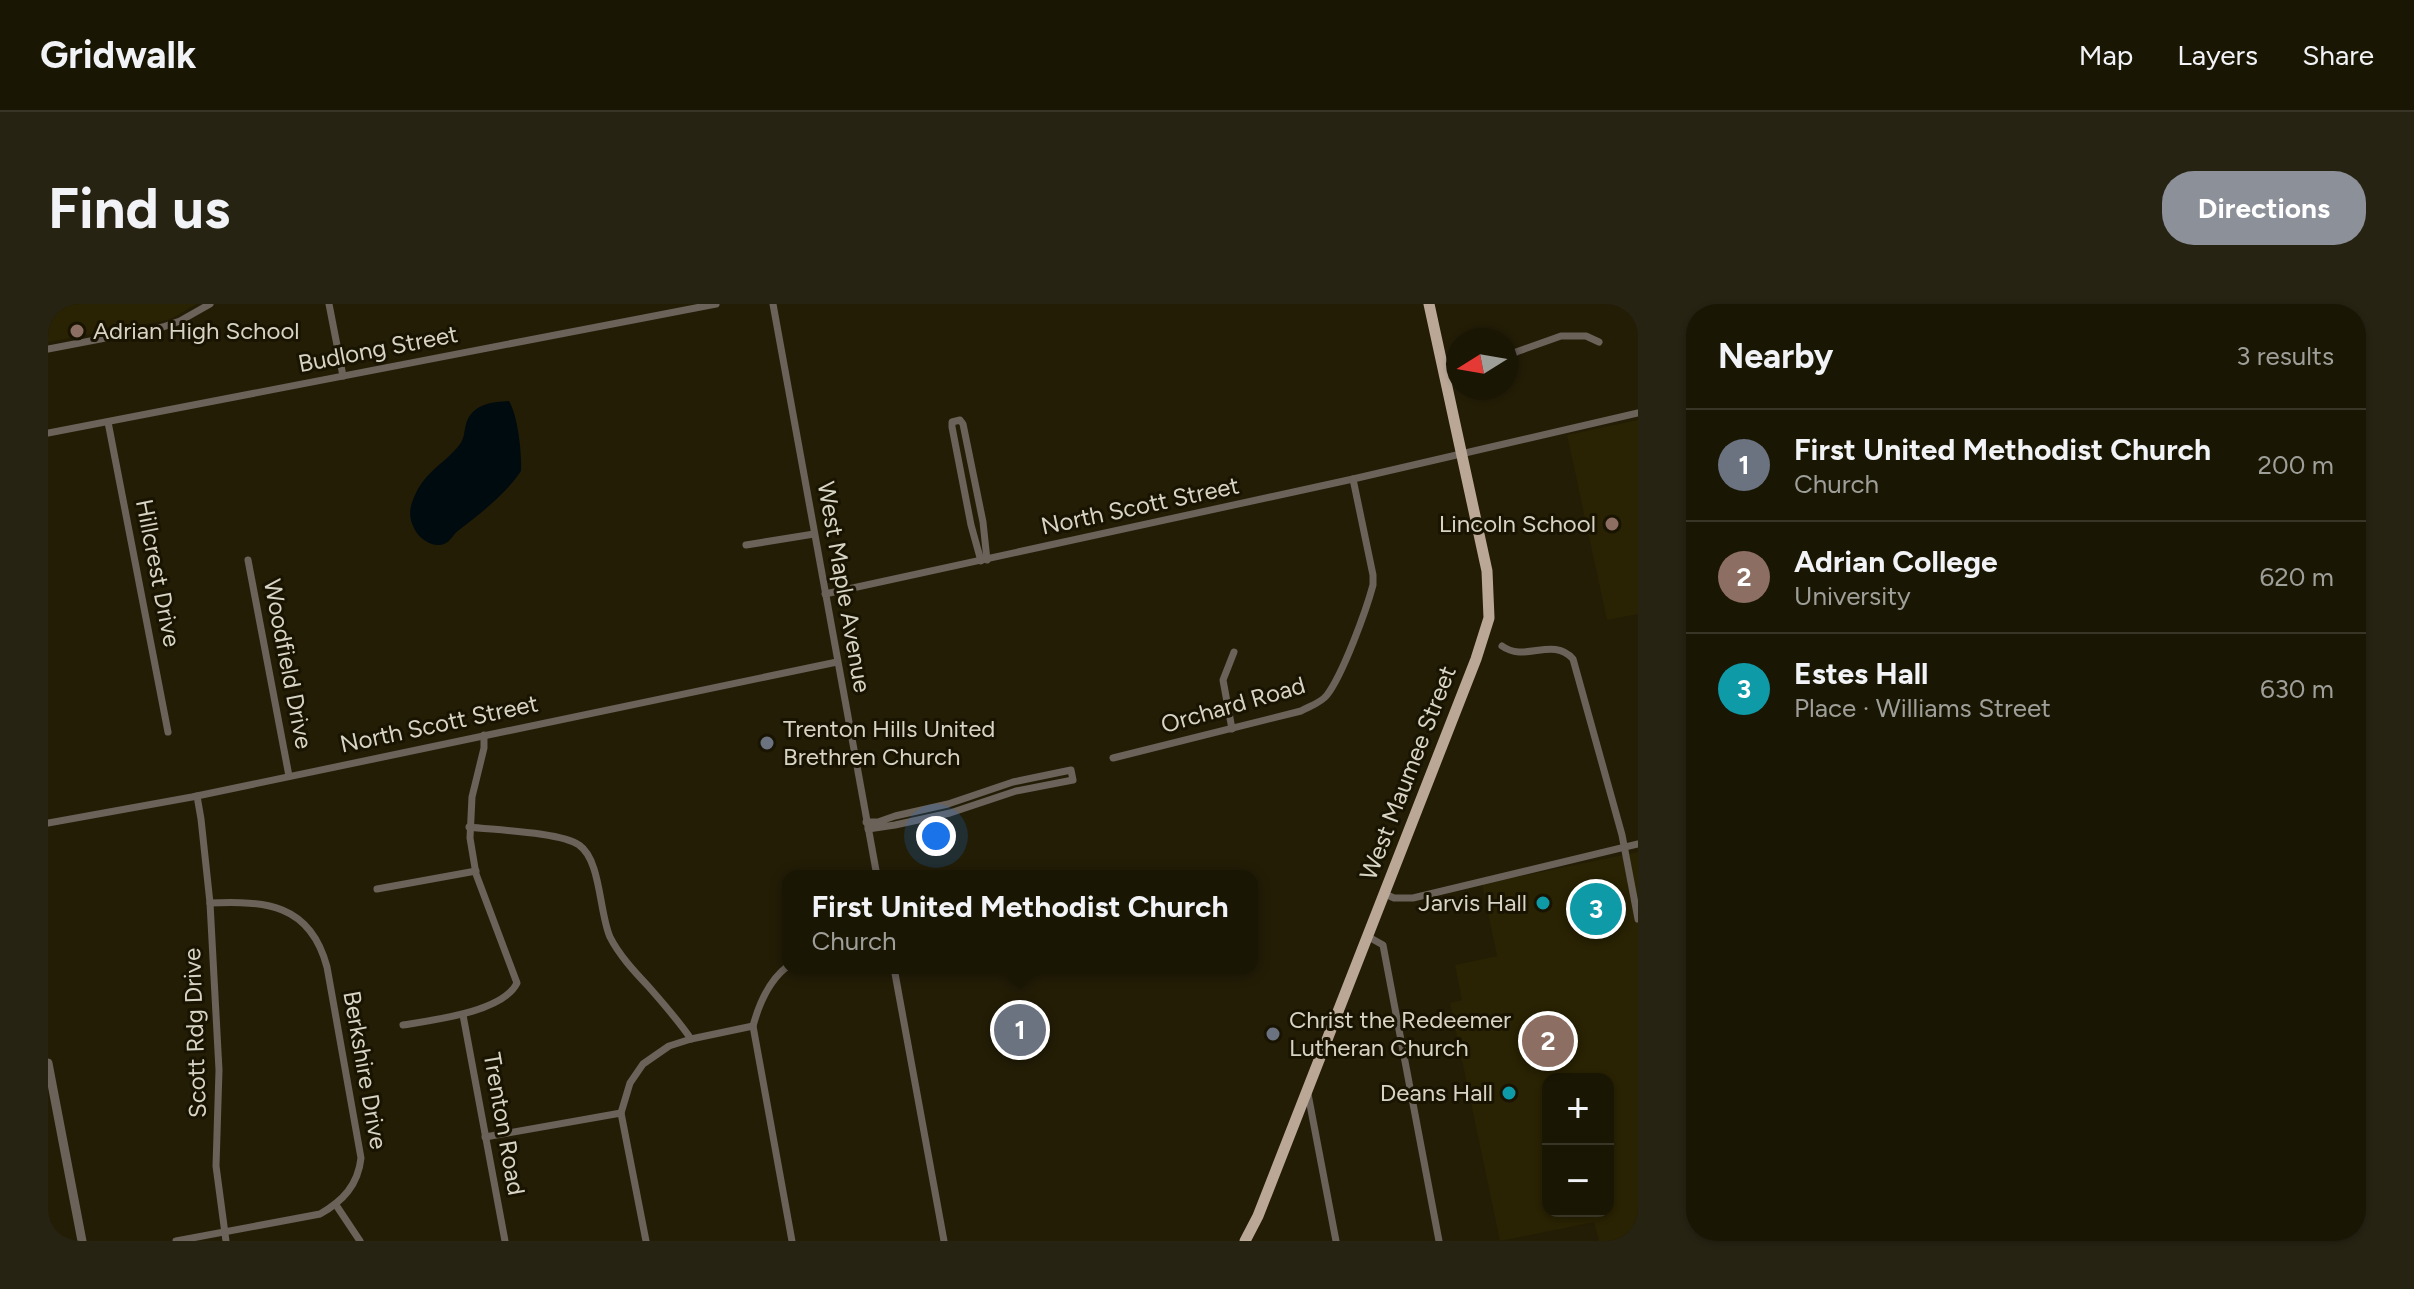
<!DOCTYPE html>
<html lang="en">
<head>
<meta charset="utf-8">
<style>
  :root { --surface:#1a1604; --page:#272313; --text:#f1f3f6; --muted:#9f9f9a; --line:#383526; --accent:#8c9099 }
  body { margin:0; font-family:Figtree,sans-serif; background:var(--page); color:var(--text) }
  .controls { position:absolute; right:24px; bottom:24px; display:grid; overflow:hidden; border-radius:16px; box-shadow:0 2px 6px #0004 }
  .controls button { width:72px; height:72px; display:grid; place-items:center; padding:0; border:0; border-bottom:2px solid var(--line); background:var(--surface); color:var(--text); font:40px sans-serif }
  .compass { position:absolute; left:1398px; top:24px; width:72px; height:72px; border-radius:50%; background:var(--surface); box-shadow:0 2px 6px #0004; rotate:259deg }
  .you { position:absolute; left:888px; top:532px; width:28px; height:28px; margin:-20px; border:6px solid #fff; border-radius:50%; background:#1a73e8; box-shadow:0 0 0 12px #1a73e833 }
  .badge { display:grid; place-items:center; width:52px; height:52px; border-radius:50%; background:var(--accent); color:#fff; font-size:26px; font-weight:700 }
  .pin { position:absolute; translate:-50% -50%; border:4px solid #fff; box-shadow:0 2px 8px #0006 }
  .popup { position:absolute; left:734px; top:566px; width:476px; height:104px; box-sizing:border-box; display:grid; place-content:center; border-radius:16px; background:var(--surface); filter:drop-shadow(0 2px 6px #0005); font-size:26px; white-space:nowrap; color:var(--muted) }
  .popup b { font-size:30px; color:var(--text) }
  .popup::after { content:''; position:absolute; left:50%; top:100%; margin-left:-16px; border:16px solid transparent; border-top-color:var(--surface) }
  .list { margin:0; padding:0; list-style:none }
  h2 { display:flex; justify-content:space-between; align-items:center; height:104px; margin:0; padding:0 32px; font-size:34px }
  h2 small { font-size:26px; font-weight:400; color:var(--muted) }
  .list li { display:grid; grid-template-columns:52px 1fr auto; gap:24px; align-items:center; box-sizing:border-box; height:112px; padding:0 32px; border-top:2px solid var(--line) }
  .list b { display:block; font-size:30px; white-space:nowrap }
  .list p { margin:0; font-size:26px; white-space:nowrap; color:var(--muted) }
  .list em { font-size:26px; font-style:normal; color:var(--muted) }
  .map { position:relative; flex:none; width:1590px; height:937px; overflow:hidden; border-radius:32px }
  header { display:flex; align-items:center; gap:48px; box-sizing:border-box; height:112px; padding:0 40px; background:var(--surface); border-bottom:2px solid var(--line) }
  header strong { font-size:38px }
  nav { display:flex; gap:44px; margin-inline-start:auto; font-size:28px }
  .intro { display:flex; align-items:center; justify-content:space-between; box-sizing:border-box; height:192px; padding:0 48px }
  h1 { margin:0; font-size:56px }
  .button { padding:20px 36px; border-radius:32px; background:var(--accent); color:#fff; font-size:28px; font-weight:700 }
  main { display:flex; gap:48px; padding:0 48px }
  aside { flex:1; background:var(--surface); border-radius:32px; box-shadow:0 2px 6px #0004 }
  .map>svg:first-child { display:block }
</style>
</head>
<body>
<header>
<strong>Gridwalk</strong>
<nav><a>Map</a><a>Layers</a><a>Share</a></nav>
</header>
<div class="intro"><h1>Find us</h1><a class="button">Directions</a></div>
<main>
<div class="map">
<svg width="1590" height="937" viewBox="0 0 1590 937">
  <rect width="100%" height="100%" fill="#231d06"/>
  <g fill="#292203" fill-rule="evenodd">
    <path d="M0,0H148L125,14L115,17L0,38Z"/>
    <path d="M1590,116V310L1559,316L1519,131Z"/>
    <path d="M1590,548V937H1551L1546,918L1452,937L1402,699L1414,696L1407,661L1449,652L1434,580ZM1500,775H1560V907H1500Z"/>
  </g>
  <path fill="#000b0f" d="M461,97C470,112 474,149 473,167C457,191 433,209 411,226C404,231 402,240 392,241C382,242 371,234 367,226C360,213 361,204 367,191C378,166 398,159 412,140C417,134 416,124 419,117C427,99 445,98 461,97Z"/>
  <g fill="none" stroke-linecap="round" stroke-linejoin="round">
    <g stroke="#6b625a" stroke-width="7">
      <path d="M281,0L295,72"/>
      <path d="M725,0L829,572"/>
      <path d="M0,45L115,23L132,17L162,0"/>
      <path d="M1458,59L1468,48L1513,32H1538L1551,38"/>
      <path d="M60,118L120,428"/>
      <path d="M0,129L668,0"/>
      <path d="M698,241L766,230"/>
      <path d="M200,256L241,472"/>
      <path d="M933,257L923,221L904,123V118L912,116L915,120L935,218L939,256"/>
      <path d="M777,290L1305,175L1590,109"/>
      <path d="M1454,342C1477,359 1505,332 1525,355L1574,531L1590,615"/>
      <path d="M1184,425L1175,376L1186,348"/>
      <path d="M1065,454L1253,407C1262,402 1273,399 1279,391C1295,370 1318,307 1325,281V271L1305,175"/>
      <path d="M149,492L153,515L162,599L171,766L168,862L178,937"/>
      <path d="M818,518H830L847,512L900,500L965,478L1023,466L1025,476L968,487L902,509L847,521L820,525"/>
      <path d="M0,519L144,493L789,358"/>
      <path d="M421,523C445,526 513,528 531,541C553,556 551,608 562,633C571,651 586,667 600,682C615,699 630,716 643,735"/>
      <path d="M329,585L428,567"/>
      <path d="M1337,590L1346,594H1365L1590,540"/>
      <path d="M1319,632L1335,641L1391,937"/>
      <path d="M740,662C721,676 711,700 705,722L744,937"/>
      <path d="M846,664L896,937"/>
      <path d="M415,711L457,937"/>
      <path d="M355,721C385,716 455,708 469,679L428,570L422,534L424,493L436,444V431"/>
      <path d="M1260,790L1288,937"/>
      <path d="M437,833L573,809"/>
      <path d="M288,901L312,937"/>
      <path d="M128,937L272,910C295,897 310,881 313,854L279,663C262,599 217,597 162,599"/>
      <path d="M598,937L573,809L582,779L595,760L621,742L643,735L705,722"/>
    </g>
    <path stroke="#6b625a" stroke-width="9" d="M0,759L34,937"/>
    <path stroke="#baa796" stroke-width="11" d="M1197,937L1210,912L1428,355L1441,314L1439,267L1381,0"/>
  </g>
  <g fill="#8d6e63" stroke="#191401" stroke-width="3">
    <circle cx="29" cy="27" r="8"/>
    <circle cx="1564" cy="220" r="8"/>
  </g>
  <g fill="#6b7280" stroke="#191401" stroke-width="3">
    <circle cx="719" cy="439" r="8"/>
    <circle cx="1225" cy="730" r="8"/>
  </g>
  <g fill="#0f9aa8" stroke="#191401" stroke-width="3">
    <circle cx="1495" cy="599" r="8"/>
    <circle cx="1461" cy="789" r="8"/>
  </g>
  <g text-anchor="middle" stroke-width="6" stroke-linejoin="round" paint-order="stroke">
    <g font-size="24" fill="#d7d4c6" stroke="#191401" text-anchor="start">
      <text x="45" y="35">Adrian High School</text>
      <text x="1548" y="228" text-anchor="end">Lincoln School</text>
      <text x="735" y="433">Trenton Hills United<tspan x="735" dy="28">Brethren Church</tspan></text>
      <text x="1479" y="607" text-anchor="end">Jarvis Hall</text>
      <text x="1241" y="724">Christ the Redeemer<tspan x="1241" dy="28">Lutheran Church</tspan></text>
      <text x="1445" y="797" text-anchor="end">Deans Hall</text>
    </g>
    <g font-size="24" fill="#d7d4c6" stroke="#191401">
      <text transform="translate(330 45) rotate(-11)" y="8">Budlong Street</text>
      <text transform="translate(1092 202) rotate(-12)" y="8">North Scott Street</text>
      <text transform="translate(110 269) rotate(79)" y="8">Hillcrest Drive</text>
      <text transform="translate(796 283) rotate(80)" y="8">West Maple Avenue</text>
      <text transform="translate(240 360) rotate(79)" y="8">Woodfield Drive</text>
      <text transform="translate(1185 401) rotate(-16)" y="8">Orchard Road</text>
      <text transform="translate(391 420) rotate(-12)" y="8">North Scott Street</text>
      <text transform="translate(1360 469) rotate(-69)" y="8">West Maumee Street</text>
      <text transform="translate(147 729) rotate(-92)" y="8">Scott Rdg Drive</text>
      <text transform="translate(317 766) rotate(80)" y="8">Berkshire Drive</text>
      <text transform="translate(456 820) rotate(80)" y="8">Trenton Road</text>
    </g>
  </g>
</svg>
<div class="controls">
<button>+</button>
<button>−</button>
</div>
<svg class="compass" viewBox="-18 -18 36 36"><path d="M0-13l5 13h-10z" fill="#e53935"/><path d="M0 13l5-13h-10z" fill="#9f9f9a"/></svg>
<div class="you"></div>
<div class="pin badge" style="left:972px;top:726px;background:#6b7280">1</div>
<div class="popup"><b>First United Methodist Church</b>Church</div>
<div class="pin badge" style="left:1500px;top:737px;background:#8d6e63">2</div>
<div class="pin badge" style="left:1548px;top:605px;background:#0f9aa8">3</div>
</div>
<aside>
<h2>Nearby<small>3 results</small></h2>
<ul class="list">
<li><span class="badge" style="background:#6b7280">1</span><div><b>First United Methodist Church</b><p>Church</p></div><em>200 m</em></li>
<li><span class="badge" style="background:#8d6e63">2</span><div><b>Adrian College</b><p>University</p></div><em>620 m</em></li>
<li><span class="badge" style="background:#0f9aa8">3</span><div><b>Estes Hall</b><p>Place · Williams Street</p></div><em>630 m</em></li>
</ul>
</aside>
</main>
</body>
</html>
